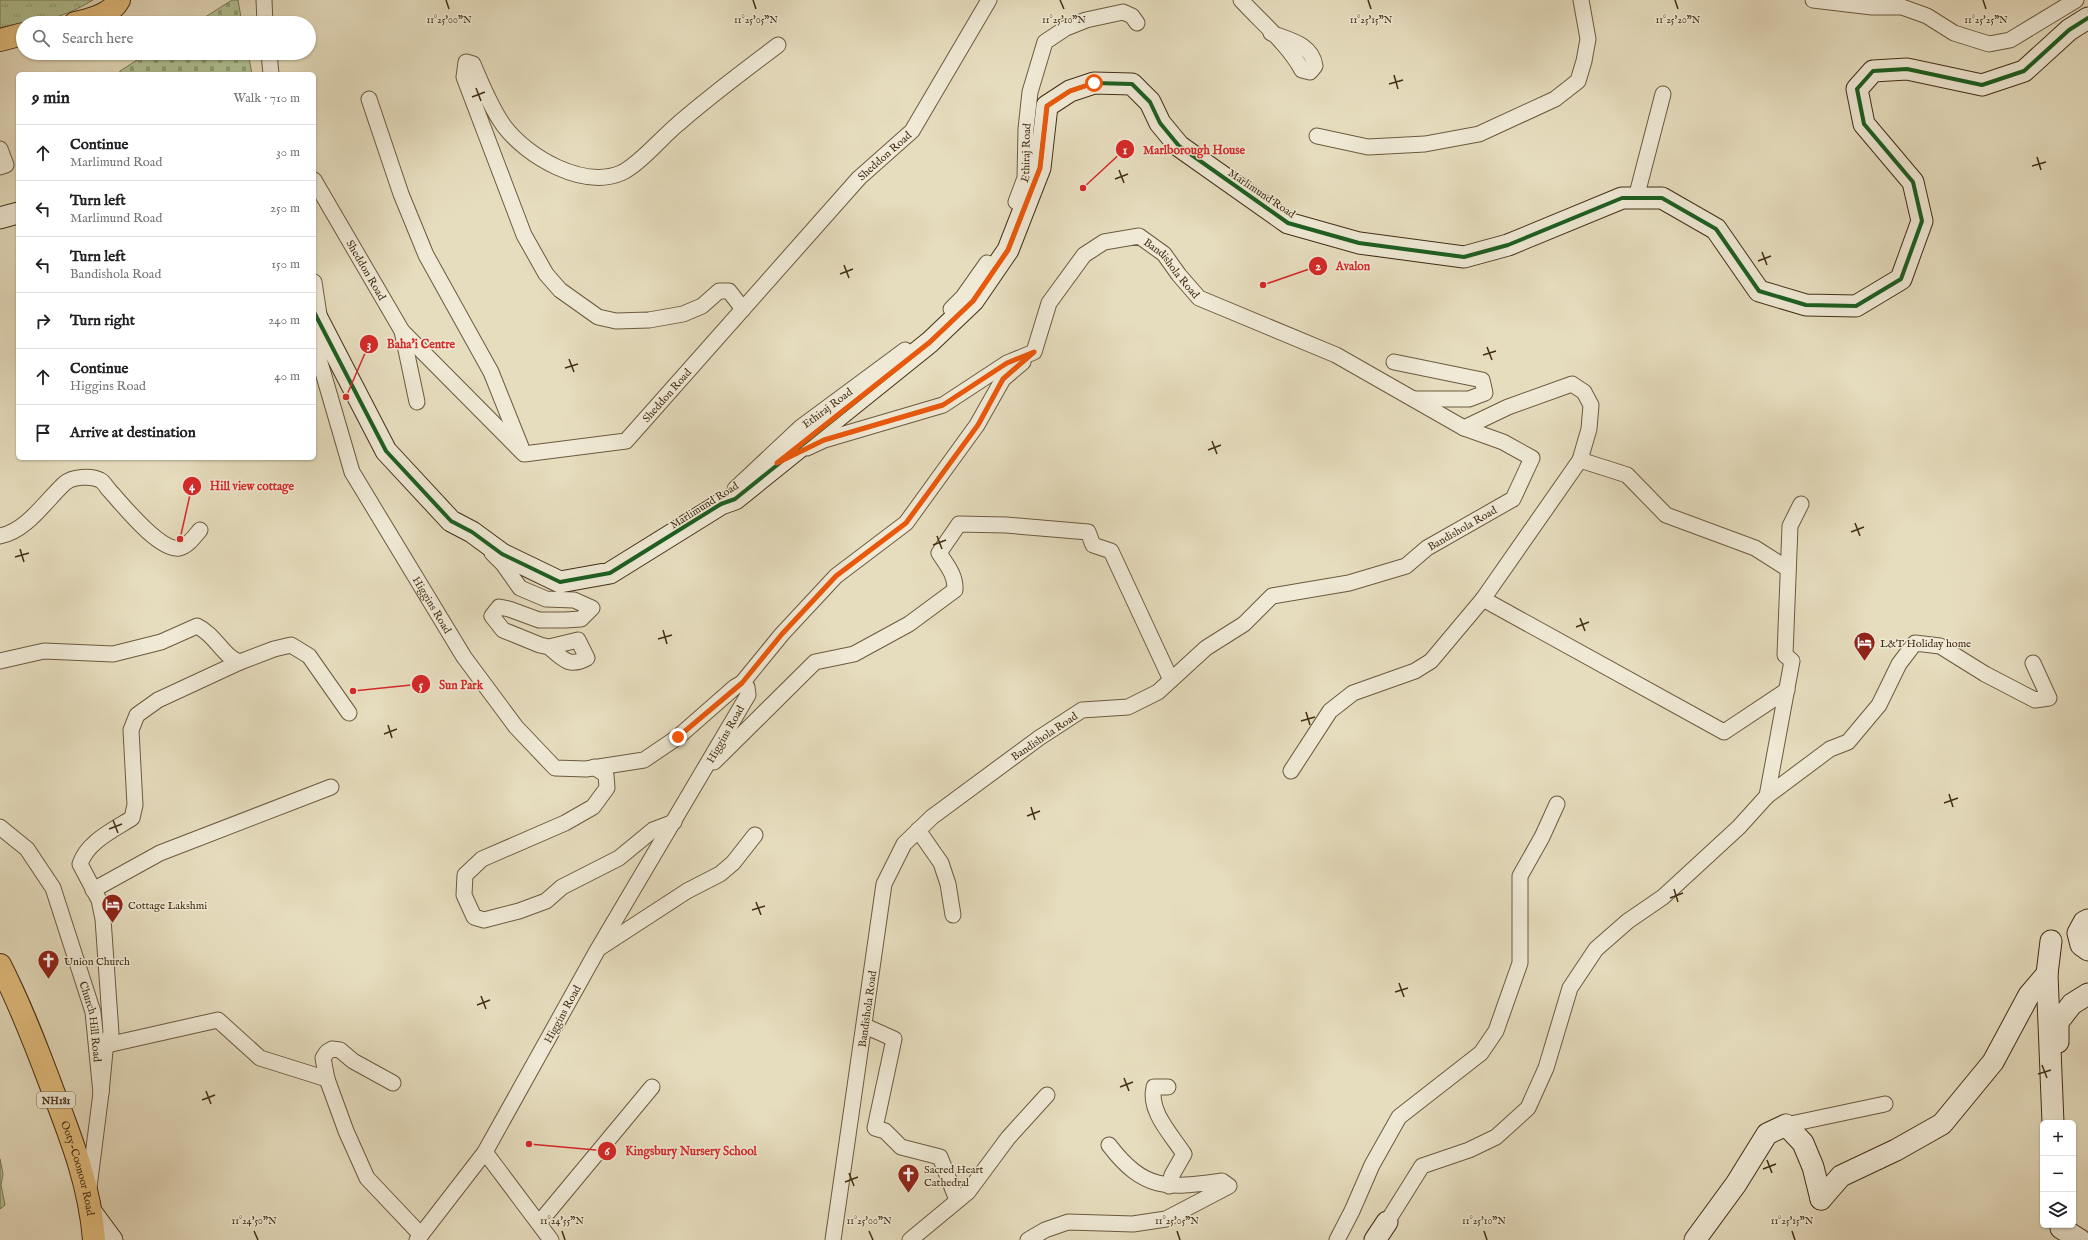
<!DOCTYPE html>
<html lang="en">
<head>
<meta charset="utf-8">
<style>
  :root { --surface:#fff; --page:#f6f6f6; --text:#202124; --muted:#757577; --line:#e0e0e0 }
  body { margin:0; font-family:"IM FELL English",serif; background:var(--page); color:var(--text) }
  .controls { position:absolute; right:12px; bottom:12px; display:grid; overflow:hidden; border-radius:6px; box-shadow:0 1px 3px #0004 }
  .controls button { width:36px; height:36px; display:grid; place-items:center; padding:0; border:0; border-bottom:1px solid var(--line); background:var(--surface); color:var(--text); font:20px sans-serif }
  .stop { position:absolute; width:12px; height:12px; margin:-9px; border:3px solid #ea580c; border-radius:50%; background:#fff }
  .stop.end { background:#ea580c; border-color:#fff; box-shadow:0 1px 4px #0008 }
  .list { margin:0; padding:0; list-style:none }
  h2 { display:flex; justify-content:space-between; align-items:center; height:52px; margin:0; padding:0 16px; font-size:17px }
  h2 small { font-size:13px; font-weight:400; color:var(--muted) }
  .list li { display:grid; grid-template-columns:26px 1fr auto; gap:12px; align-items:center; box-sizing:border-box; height:56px; padding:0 16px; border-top:1px solid var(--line) }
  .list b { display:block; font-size:15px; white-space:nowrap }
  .list p { margin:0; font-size:13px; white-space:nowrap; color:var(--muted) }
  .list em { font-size:13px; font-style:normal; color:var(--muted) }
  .icon { flex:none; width:22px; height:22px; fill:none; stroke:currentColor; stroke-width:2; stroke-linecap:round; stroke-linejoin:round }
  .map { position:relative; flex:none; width:2088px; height:1240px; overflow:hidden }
  .search { position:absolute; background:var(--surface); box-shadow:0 1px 3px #0004; left:16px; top:16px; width:300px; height:44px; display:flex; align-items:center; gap:10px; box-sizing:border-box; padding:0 14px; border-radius:22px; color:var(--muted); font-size:15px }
  .panel { position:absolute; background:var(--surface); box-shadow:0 1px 3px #0004; left:16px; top:72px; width:300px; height:388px; border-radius:6px }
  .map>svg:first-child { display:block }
</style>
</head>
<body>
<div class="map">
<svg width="2088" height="1240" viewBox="0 0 2088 1240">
  <defs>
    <pattern id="cemetery-stones" width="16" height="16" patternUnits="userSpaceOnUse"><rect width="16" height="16" fill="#b1c294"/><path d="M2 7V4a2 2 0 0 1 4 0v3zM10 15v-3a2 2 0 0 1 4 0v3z" fill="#929e78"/></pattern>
    <pattern id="park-tufts" width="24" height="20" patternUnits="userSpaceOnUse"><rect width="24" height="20" fill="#b1c294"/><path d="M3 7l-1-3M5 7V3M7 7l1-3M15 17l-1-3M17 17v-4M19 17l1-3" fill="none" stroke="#929e78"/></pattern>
  </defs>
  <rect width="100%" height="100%" fill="#e6ddbe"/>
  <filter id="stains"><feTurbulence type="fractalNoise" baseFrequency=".005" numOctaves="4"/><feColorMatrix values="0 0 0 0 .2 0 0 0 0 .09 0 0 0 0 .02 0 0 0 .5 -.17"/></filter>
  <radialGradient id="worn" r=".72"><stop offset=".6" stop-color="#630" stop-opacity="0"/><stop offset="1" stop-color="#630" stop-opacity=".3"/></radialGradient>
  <g fill="url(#cemetery-stones)" stroke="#7a7854">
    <path d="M232,0H238L242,23H196Z"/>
    <path d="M148,53H248L252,74H119L120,71Z"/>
  </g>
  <path fill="url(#park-tufts)" stroke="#7a7854" d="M0,0H93C74,12 46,23 23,23V26L0,33Z"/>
  <path fill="#b1c294" stroke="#7a7854" d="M0,1159L3,1174L1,1185L5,1205L0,1209Z"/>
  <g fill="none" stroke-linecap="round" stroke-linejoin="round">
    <defs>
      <g id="street">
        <path d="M264,0L265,23"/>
        <path d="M1241,0C1262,23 1287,43 1302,70L1310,72L1315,66C1312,44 1289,40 1271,33"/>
        <path d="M1813,0L1872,7H1902L1927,16L1954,33L1989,44L2010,40L2076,0"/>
        <path d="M269,53L271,74"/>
        <path d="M369,99L401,194L426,255L491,372L521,447"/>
        <path d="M1317,136L1368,147L1425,144L1479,134L1555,99L1578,81L1584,61L1588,39L1581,0"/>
        <path d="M0,149L6,165L0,167"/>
        <path id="s1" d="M314,180L402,331L524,454L626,441L859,178L912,131L989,0"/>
        <path d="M1636,198L1663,94"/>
        <path id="s2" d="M1016,202L1025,178L1026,129L1030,92L1045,42L1066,28L1086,20L1123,12L1132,16L1137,23"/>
        <path id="s3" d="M314,282L321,328L317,352L352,472L464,657L516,727L555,768L586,769L644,760L678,737L735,687L742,683L747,687L748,695L598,949L485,1152L417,1240"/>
        <path d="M743,309L729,291H719L702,306L683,314L649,320L616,321L598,317L560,290L546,274L524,235L464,77L466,62L473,64C482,85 491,108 504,126C527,157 583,189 621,173C639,165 662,137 678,124C710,96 744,71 778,45"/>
        <path d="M951,309L963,297L987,263"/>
        <path d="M402,331L417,402"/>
        <path d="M1394,362L1482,380L1485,393L1469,399H1414"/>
        <path id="s4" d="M807,448L824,440L943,405L1007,363L1034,352L1049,303L1084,255L1104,242L1139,236L1164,254L1179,275L1199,298L1336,355L1464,428L1503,442L1532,458L1513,499L1427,548L1406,566L1349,583L1272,596L1244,624L1206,648L1158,692L1128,707L1082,710L1039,738L932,817L904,844L884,884L833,1240"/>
        <path d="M1580,460L1627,475L1666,515L1755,548L1788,569"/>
        <path id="s5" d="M735,489L801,427L905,350"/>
        <path d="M0,536C27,531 46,500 65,483C72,477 91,475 100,480C104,482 107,488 110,491C123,505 159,551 179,548C187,547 195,536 200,530"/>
        <path d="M492,553L503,564L520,588L546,599L574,600L592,608L581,619L565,620H539L509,609L499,607L492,616L503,630L540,645L549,647L578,640L587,658C569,668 563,659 549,647"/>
        <path d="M1483,599L1724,732L1787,690"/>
        <path d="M0,661L44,651L113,654L161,642L197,626C216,635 223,657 240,662L274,649L291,645L309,656L349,713"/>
        <path d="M742,683L782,634L836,576L906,523L977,425L1003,379L1023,362"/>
        <path d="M714,762L815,662L854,654L909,624L955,590C956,575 946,564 939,553L959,524L1006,525L1088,532L1093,545L1111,551L1171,680"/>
        <path d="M594,767L606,775L607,788L593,807L565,823L482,859L465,875L464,895L474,917L484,920L519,911L546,901L562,887L619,858L653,830L674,822"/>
        <path d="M1291,771L1330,711L1353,693L1415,671L1431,661L1483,599L1580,460L1589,429L1591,405L1584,392L1572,384L1508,407L1464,428"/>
        <path d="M1767,796L1792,661L1785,655L1790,526L1801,504"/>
        <path id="s6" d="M0,827L27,849L53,888L93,1012L101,1093L89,1187"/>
        <path d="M918,830L941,863L948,884L953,915"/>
        <path d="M93,890L160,853L331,787"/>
        <path d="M601,947L687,891L720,874L733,863L755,835"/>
        <path d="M865,1026L894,1039L875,1128L885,1131L901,1147L940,1157L957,1200"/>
        <path d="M107,1045L218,1020L260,1058L327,1079"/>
        <path d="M393,1083L353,1061L340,1050L332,1049L327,1052L323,1058L327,1079L346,1131L367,1178L421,1235"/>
        <path d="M1168,1087H1154C1148,1111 1171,1134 1184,1154L1172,1175L1169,1186"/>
        <path d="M101,1093L105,1051L111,1033L103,919L99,900L80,864C87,842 113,830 132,818L135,805L131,730L137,715L158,700L240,662"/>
        <path d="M1786,1125L1885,1104"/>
        <path d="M485,1152L551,1240"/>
        <path d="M1387,1222L1422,1166L1469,1150L1496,1137L1528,1108L1546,1068L1570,988L1596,949L1628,921L1663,897L1739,827L1767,796L1830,749L1848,742L1879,705L1899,664L1915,643L1940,646L1985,674L2035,700L2049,698L2033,663"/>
        <path d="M539,1223L652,1087"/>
        <path d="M910,1240L968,1192L1008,1138L1047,1095"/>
        <path d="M1028,1240L1045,1230L1068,1222L1133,1224L1166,1219L1229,1186L1222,1181C1168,1188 1145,1192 1109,1145"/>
        <path d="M1337,1240L1352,1211L1372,1165L1399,1117L1481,1053L1496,1031L1520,963V876L1542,837L1557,804"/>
      </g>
      <g id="secondary">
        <path d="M0,218L18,213"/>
        <path d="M314,312L386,451L451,521L472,532L502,554L560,582L610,573L721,504L735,499L930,342L973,301L1008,250L1040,168L1047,106L1070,91L1094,83L1132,84L1150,102L1160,123L1179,146L1288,223L1359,243L1464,257L1508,245L1622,198H1662L1716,229L1759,291L1806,305L1856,306L1901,279L1922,221L1913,182L1864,124L1857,89L1873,71L1907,69L1982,85L2024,71L2069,30L2088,18"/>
        <path d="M2088,920L2084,922L2078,933L2081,945L2088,950"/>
        <path d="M2051,941L2047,974L2053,1123"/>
        <path d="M2058,1042V1022L2072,1004L2088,994"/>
        <path d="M1821,1199L1841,1176L1896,1150L1942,1124L1993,1062L2029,995L2047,974"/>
        <path d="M92,1213L112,1240"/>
        <path d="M2061,1225V1228L2080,1240"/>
        <path d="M1375,1240L1387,1222"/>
        <path d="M1695,1240L1736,1184L1767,1134L1786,1125L1803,1143L1813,1167L1821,1199"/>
      </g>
      <g id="highway">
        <path d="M75,23C90,20 111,15 119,0"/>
        <path d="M0,40L23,34"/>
        <path id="s7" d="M0,965C21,1006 37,1048 53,1091C72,1140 90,1187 94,1240"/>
      </g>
    </defs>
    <use href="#street" stroke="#6c5a3f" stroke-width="17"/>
    <use href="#secondary" stroke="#432e15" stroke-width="23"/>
    <use href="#highway" stroke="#432e15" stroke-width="24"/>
    <use href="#street" stroke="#efe9d5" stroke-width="15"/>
    <use href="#secondary" stroke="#efe9d5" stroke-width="21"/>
    <use href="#highway" stroke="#e3be7f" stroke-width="22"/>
    <defs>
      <path id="cycleway" d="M314,312L386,451L451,521L472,532L502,554L560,582L610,573L721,504L735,499L930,342L973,301L1008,250L1040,168L1047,106L1070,91L1094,83L1132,84L1150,102L1160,123L1179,146L1288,223L1359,243L1464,257L1508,245L1622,198H1662L1716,229L1759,291L1806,305L1856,306L1901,279L1922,221L1913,182L1864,124L1857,89L1873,71L1907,69L1982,85L2024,71L2069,30L2088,18"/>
    </defs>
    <use href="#cycleway" stroke="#efe9d5" stroke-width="6"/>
    <use href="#cycleway" stroke="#1b5e20" stroke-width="4"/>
  </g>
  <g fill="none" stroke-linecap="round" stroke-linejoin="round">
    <path stroke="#ea580c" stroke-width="5" d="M678,737L742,683L782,634L836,576L906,523L978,425L1003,379L1034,352L1007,363L943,405L824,440L777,463L930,342L973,301L1008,250L1040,168L1047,106L1070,91L1094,83"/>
  </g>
  <path fill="none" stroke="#432e15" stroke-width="1.5" d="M446,0L449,9M753,0L756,9M1060,0L1064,9M1368,0L1371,9M1675,0L1678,9M1983,0L1986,9M1394,75L1398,89M1389,84L1403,80M476,88L481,101M472,97L485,92M2037,157L2041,170M2032,166L2046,162M1119,170L1124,183M1115,179L1128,174M1762,252L1767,265M1758,261L1771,256M844,265L849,278M840,274L853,269M1487,347L1492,360M1483,355L1496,351M569,359L574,372M565,368L578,364M1212,441L1217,454M1208,450L1221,445M1855,523L1860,536M1851,532L1864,527M937,536L942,549M933,545L946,540M20,549L24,562M15,557L29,553M1580,618L1585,631M1576,627L1589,622M663,630L667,644M658,639L672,635M1306,712L1310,725M1301,721L1315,717M388,725L392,738M384,734L397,729M1949,794L1953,807M1944,803L1958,798M1031,807L1035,820M1027,816L1040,811M113,820L118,833M109,829L122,824M1674,889L1678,902M1670,898L1683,893M756,902L761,915M752,910L765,906M1399,983L1404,997M1395,992L1408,988M481,996L486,1009M477,1005L490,1000M2042,1065L2047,1078M2038,1074L2051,1070M1124,1078L1129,1091M1120,1087L1133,1082M206,1091L211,1104M202,1100L215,1095M1767,1160L1772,1173M1763,1169L1776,1164M849,1173L854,1186M845,1182L858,1177M254,1231L258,1240M562,1231L565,1240M869,1231L873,1240M1177,1231L1180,1240M1484,1231L1487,1240M1792,1231L1795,1240"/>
  <defs>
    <symbol id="hotel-pin" viewBox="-11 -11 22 30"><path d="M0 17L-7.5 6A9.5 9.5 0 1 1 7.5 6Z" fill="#8f2418" stroke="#efe9d5"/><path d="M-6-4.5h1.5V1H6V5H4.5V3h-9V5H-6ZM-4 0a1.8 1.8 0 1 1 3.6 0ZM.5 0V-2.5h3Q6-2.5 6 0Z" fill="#fff"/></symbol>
    <symbol id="church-pin" viewBox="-11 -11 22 30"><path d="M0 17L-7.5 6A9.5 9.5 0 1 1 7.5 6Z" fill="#8f2418" stroke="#efe9d5"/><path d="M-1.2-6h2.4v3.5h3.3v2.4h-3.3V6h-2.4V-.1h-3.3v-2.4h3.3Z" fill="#fff"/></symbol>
  </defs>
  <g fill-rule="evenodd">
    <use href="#hotel-pin" x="1852" y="630" width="25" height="34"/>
    <use href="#hotel-pin" x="100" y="892" width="25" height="34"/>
    <use href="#church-pin" x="36" y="948" width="25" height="34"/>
    <use href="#church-pin" x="896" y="1162" width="25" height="34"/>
  </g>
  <g text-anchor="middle" stroke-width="3" stroke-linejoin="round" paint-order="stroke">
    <rect fill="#efe9d5" stroke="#77664f" stroke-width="1" x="37" y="1092" width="38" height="16" rx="3"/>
    <g font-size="10" font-weight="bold" fill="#432e15">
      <text x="56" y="1104">NH181</text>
    </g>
    <g font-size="11" fill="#432e15" stroke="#efe9d5">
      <text dy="4" stroke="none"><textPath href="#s2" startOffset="51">Ethiraj Road</textPath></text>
      <text dy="4" stroke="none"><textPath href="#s1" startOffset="836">Sheddon Road</textPath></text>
      <text transform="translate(1262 193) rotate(34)" y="4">Marlimund Road</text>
      <text dy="4" stroke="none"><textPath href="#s4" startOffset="465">Bandishola Road</textPath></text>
      <text dy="4" stroke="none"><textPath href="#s1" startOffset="104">Sheddon Road</textPath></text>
      <text dy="4" stroke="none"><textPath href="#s1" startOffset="512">Sheddon Road</textPath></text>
      <text dy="4" stroke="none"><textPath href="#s5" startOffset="123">Ethiraj Road</textPath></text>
      <text transform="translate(704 505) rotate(-32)" y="4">Marlimund Road</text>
      <text transform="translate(1462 528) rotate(-30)" y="4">Bandishola Road</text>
      <text dy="4" stroke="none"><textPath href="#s3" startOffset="351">Higgins Road</textPath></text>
      <text transform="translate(725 734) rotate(-60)" y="4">Higgins Road</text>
      <text transform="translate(1044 736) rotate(-34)" y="4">Bandishola Road</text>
      <text transform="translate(867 1009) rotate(-82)" y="4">Bandishola Road</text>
      <text transform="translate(562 1014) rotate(-61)" y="4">Higgins Road</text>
      <text dy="4" stroke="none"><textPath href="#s6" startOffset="221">Church Hill Road</textPath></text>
      <text dy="4" stroke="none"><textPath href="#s7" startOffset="218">Ooty-Coonoor Road</textPath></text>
    </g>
    <g font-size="11" fill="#432e15" stroke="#efe9d5" text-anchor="start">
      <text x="1880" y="647">L&amp;T Holiday home</text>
      <text x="128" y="909">Cottage Lakshmi</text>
      <text x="64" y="965">Union Church</text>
      <text x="924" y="1173">Sacred Heart<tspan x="924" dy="13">Cathedral</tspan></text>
    </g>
  </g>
  <g font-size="10" text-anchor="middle" fill="#432e15" stroke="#efe9d5" stroke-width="3" stroke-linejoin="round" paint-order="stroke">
    <text x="1371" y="23">11°25'15"N</text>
    <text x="1678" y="23">11°25'20"N</text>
    <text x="1986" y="23">11°25'25"N</text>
    <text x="449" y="23">11°25'00"N</text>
    <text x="756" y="23">11°25'05"N</text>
    <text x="1064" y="23">11°25'10"N</text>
    <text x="254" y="1224">11°24'50"N</text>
    <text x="562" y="1224">11°24'55"N</text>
    <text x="869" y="1224">11°25'00"N</text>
    <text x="1177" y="1224">11°25'05"N</text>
    <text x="1484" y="1224">11°25'10"N</text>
    <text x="1792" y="1224">11°25'15"N</text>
  </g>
  <path fill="none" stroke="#d62828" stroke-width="1.5" d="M1083 188L1125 149M1263 285L1318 266M346 397L369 344M180 539L192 486M353 691L421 684M529 1144L607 1151"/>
  <g fill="#d62828" stroke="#efe9d5" stroke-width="1.5">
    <circle cx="1083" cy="188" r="4"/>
    <circle cx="1263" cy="285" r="4"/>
    <circle cx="346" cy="397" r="4"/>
    <circle cx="180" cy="539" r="4"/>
    <circle cx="353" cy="691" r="4"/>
    <circle cx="529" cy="1144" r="4"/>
    <circle cx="1125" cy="149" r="10"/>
    <circle cx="1318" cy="266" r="10"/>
    <circle cx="369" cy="344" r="10"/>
    <circle cx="192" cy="486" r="10"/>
    <circle cx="421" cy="684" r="10"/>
    <circle cx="607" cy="1151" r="10"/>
  </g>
  <g font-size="12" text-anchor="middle" font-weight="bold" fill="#fff">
    <text x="1125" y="154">1</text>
    <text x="1318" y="270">2</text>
    <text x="369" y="348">3</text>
    <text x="192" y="490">4</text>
    <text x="421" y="689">5</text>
    <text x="607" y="1155">6</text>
  </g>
  <g font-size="12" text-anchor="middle" font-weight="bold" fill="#d62828" stroke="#efe9d5" stroke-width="3" stroke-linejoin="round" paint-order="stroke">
    <text x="1194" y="154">Marlborough House</text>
    <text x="1353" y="270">Avalon</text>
    <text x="421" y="348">Baha'i Centre</text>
    <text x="252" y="490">Hill view cottage</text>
    <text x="461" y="689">Sun Park</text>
    <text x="691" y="1155">Kingsbury Nursery School</text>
  </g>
  <rect width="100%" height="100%" filter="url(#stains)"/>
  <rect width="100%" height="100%" fill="url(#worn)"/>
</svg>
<div class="controls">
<button>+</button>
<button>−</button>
<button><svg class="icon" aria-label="layers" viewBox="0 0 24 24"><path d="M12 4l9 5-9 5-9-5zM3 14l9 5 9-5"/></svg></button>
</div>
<div class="stop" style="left:1094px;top:83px"></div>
<div class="stop end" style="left:678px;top:737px"></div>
<div class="search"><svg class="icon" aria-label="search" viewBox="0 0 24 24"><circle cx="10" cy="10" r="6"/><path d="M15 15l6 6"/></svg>Search here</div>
<section class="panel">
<h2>9 min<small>Walk · 710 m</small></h2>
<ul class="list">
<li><svg class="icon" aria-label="ahead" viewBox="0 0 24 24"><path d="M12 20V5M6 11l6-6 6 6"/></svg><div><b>Continue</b><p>Marlimund Road</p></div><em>30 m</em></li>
<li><svg class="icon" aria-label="left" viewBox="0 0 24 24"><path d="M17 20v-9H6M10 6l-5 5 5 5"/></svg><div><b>Turn left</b><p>Marlimund Road</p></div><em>250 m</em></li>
<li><svg class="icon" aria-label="left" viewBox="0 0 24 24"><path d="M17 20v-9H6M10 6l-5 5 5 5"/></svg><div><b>Turn left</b><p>Bandishola Road</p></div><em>150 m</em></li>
<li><svg class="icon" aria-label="right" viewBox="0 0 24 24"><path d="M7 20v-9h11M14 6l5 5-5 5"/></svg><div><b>Turn right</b></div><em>240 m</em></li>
<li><svg class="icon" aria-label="ahead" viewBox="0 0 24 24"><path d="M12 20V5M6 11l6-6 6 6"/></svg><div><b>Continue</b><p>Higgins Road</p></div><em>40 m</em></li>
<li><svg class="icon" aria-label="arrive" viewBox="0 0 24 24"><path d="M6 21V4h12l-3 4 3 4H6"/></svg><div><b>Arrive at destination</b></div></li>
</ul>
</section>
</div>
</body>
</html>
